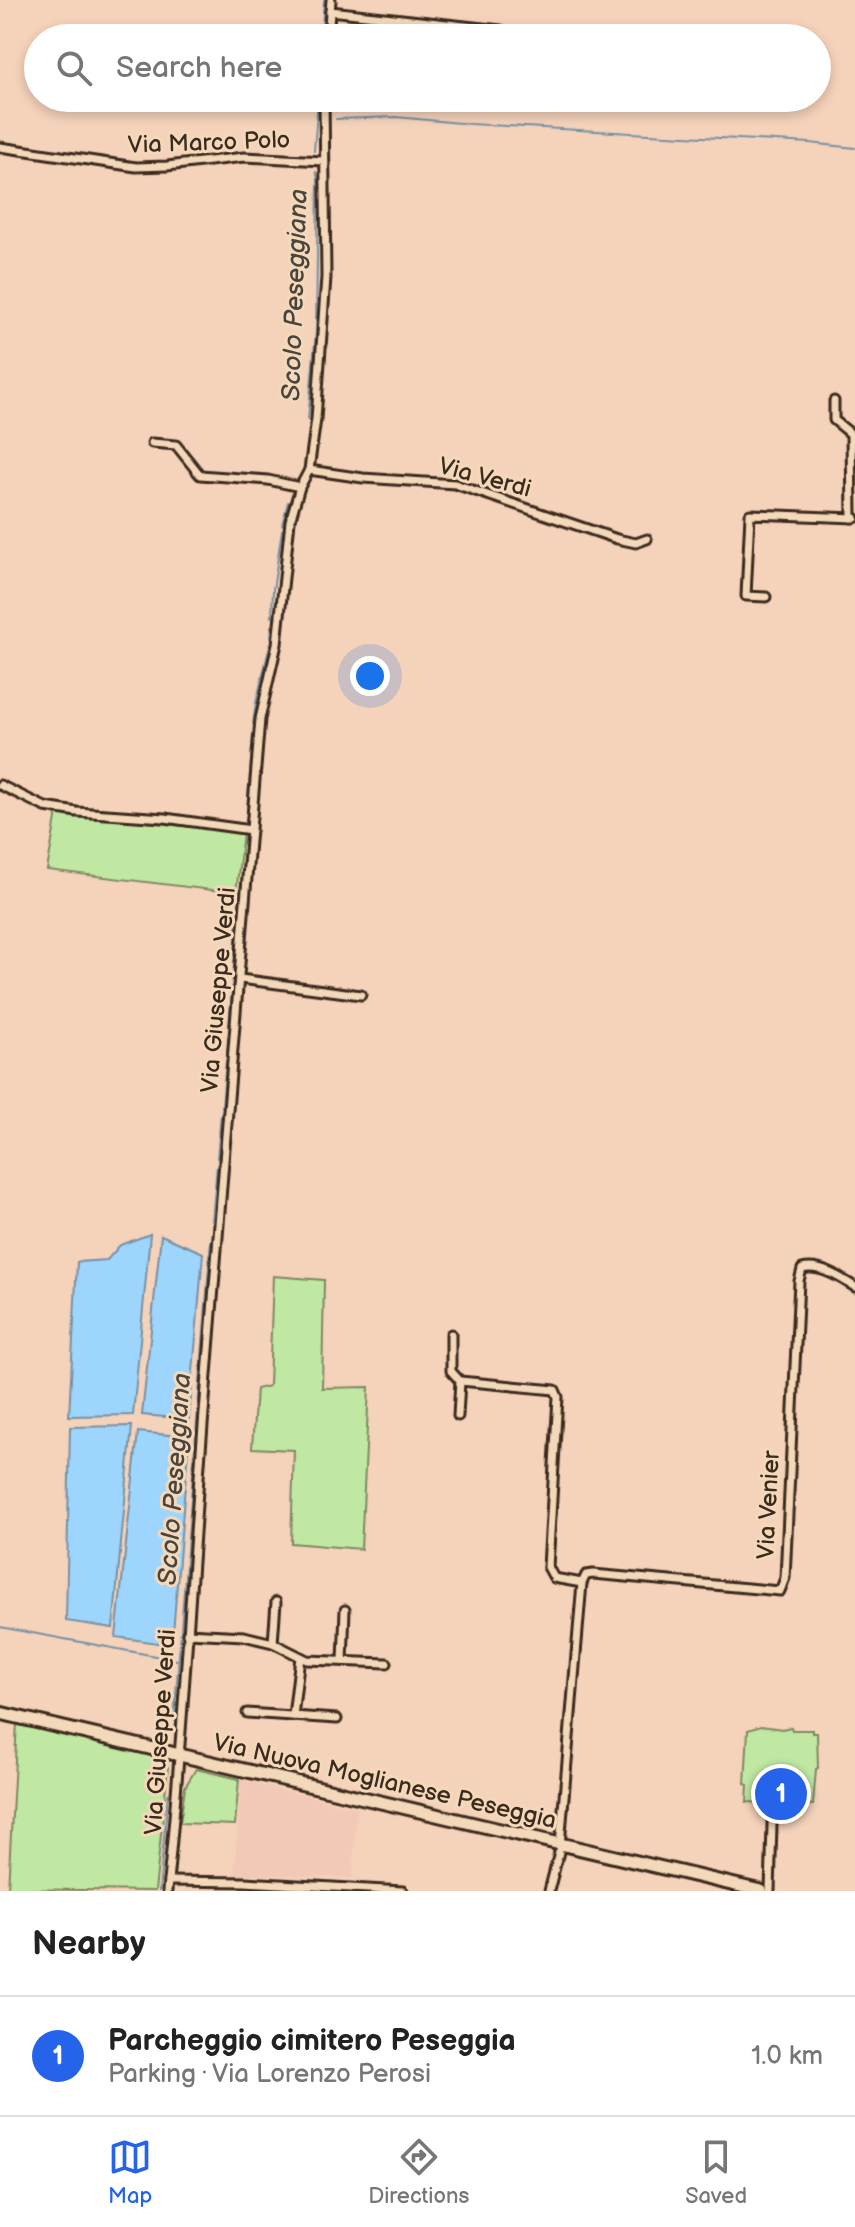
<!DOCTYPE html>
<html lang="en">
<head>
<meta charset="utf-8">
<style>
  :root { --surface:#fff; --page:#f6f6f6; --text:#222; --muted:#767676; --line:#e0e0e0; --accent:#2563eb }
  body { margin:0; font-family:"Balsamiq Sans",sans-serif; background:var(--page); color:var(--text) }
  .you { position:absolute; left:370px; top:676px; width:28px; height:28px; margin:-20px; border:6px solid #fff; border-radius:50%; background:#1a73e8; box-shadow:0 0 0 12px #1a73e833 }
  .badge { display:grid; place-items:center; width:52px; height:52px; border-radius:50%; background:var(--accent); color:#fff; font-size:26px; font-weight:700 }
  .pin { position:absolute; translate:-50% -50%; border:4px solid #fff; box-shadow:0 2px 8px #0006 }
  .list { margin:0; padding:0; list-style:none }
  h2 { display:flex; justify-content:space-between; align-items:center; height:104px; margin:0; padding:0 32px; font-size:34px }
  h2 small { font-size:26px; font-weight:400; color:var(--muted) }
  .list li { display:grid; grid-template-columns:52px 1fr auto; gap:24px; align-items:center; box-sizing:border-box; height:120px; padding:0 32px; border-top:2px solid var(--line) }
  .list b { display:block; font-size:30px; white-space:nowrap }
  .list p { margin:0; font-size:26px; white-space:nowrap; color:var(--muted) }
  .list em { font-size:26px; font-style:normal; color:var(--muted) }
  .icon { flex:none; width:44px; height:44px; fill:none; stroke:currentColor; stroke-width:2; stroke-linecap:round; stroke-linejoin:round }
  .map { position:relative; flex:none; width:855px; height:1891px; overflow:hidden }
  .search { position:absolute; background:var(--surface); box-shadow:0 4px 12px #0003; left:24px; right:24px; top:24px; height:88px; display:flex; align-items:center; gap:20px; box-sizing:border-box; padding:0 28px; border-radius:44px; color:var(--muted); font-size:30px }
  .sheet { height:224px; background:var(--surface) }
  nav { display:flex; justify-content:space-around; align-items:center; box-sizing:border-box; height:112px; border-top:2px solid var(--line); background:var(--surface); font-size:22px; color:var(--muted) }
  nav a { display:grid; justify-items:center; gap:4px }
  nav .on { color:var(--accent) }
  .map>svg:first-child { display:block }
</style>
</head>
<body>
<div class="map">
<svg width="855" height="1891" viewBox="0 0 855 1891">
  <rect width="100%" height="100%" fill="#f5d2ba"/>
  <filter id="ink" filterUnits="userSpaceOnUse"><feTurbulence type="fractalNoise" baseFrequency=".0125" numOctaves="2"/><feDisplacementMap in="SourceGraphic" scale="16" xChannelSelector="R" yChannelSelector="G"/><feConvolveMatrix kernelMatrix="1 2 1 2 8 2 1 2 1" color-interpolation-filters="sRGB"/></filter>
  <g filter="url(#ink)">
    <path fill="#f2c8b7" d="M241,1780L357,1808L352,1878L247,1874L246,1877H234Z"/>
    <g fill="#c0e8a3" stroke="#7e8960" stroke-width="2">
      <path d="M57,813L243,832L236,893L47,870Z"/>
      <path d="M273,1276L324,1280L322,1388L369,1387L361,1549L291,1543L294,1450L252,1448L256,1389L269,1386Z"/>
      <path d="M17,1723L160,1756L168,1767L155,1891L8,1889Z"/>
      <path d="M761,1726L782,1729L791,1727L792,1730H812V1733H817L818,1768L816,1769L813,1805L747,1802L748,1785L745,1784L748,1730Z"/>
      <path d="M196,1769L239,1779L235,1825L180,1823L185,1787Z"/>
    </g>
    <g fill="#9ed5fd" stroke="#7691a4" stroke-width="2">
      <path d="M150,1234L133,1415L69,1416L77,1262L107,1260L120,1245Z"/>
      <path d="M161,1235L203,1253L189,1419L142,1415Z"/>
      <path d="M132,1426L113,1628L66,1621L70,1427Z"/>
      <path d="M138,1432L189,1437L172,1645L116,1637Z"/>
    </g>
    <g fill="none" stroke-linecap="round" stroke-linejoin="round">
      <g stroke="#7691a4" stroke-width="2">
        <path d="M321,38L324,0"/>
        <path d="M336,119L396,117L471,124L810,143L855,148"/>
        <path d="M314,151L318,98"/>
        <path d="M308,419L316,332L318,178L316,172"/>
        <path d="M282,525L288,502"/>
        <path d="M272,617L273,590L282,530"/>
        <path d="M271,637L272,626"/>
        <path d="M253,724L256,703L270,645"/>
        <path d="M246,824L253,734"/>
        <path d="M229,1026L245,834"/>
        <path d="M227,1053L228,1038"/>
        <path d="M222,1106L226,1061"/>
        <path d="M217,1158L221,1113"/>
        <path d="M212,1221L217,1165"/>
        <path d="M0,1627L177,1660"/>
        <path d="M174,1720L211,1240"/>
        <path d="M159,1891L168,1794"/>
      </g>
      <defs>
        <g id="street">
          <path d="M330,11L501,30"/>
          <path d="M328,38L331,0"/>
          <path d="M0,147L136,167L167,166L244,157L324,161"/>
          <path d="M834,401V420L851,434L852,518"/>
          <path d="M152,443L176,445L200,475L268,480L300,487"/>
          <path d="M309,470L363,478L455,484L617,539L636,543L647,539"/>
          <path d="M766,597L746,596L750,514L855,518"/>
          <path d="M0,785L45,807L77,812L165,818L251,830"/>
          <path d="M240,979L361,995"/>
          <path d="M451,1334V1371L460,1381L555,1390L558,1397L548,1567L554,1578L582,1583"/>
          <path d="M458,1416L460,1381"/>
          <path d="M187,1633L244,1636L273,1643L307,1660L387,1663"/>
          <path d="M273,1643L276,1602"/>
          <path d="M343,1661L345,1610"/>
          <path d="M247,1713L337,1719"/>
          <path d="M293,1716L300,1657"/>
          <path d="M560,1845L582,1583L586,1575L593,1574L780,1591L785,1578L799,1281L802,1269C820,1264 841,1278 855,1287"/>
          <path d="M168,1881L245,1882L403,1891"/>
          <path d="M167,1891C183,1740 190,1589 202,1438C220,1198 241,959 260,719L277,644L290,521L300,487L309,470L316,419L326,277L324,98"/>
          <path d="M549,1891L559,1852"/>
          <path d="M770,1891L773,1793"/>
        </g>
        <path id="secondary" d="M0,1713L761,1891"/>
      </defs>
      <use href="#street" stroke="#3b2a1e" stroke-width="13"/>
      <use href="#secondary" stroke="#3b2a1e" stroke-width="17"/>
      <use href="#street" stroke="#f4d8ba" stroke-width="7"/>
      <use href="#secondary" stroke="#f4d8ba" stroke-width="11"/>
    </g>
  </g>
  <g text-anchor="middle" stroke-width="6" stroke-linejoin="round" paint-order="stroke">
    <g font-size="24" fill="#3b2a1e" stroke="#f4d8ba">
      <text transform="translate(209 142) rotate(-2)" y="8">Via Marco Polo</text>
      <text transform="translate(485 477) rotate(15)" y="8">Via Verdi</text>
      <text transform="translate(218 990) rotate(-85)" y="8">Via Giuseppe Verdi</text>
      <text transform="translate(768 1505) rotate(-87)" y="8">Via Venier</text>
      <text transform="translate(160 1732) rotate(-86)" y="8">Via Giuseppe Verdi</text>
      <text transform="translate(385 1781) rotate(13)" y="8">Via Nuova Moglianese Peseggia</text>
    </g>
    <g font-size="26" font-style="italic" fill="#4a443f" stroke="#f4d8ba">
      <text transform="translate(294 295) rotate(-88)" y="9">Scolo Peseggiana</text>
      <text transform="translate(174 1479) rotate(-86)" y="9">Scolo Peseggiana</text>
    </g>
  </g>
</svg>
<div class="you"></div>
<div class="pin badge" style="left:781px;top:1794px">1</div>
<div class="search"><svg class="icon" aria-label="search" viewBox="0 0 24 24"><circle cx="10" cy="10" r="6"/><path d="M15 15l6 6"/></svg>Search here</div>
</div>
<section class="sheet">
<h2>Nearby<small></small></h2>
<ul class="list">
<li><span class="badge">1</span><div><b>Parcheggio cimitero Peseggia</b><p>Parking · Via Lorenzo Perosi</p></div><em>1.0 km</em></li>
</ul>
</section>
<nav>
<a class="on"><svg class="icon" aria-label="map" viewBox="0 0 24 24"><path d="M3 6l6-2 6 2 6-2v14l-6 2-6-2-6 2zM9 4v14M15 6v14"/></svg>Map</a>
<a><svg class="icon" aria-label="directions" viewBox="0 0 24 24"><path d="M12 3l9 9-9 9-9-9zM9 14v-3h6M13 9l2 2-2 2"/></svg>Directions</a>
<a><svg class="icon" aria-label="saved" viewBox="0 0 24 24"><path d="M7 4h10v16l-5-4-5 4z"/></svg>Saved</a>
</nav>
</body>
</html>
